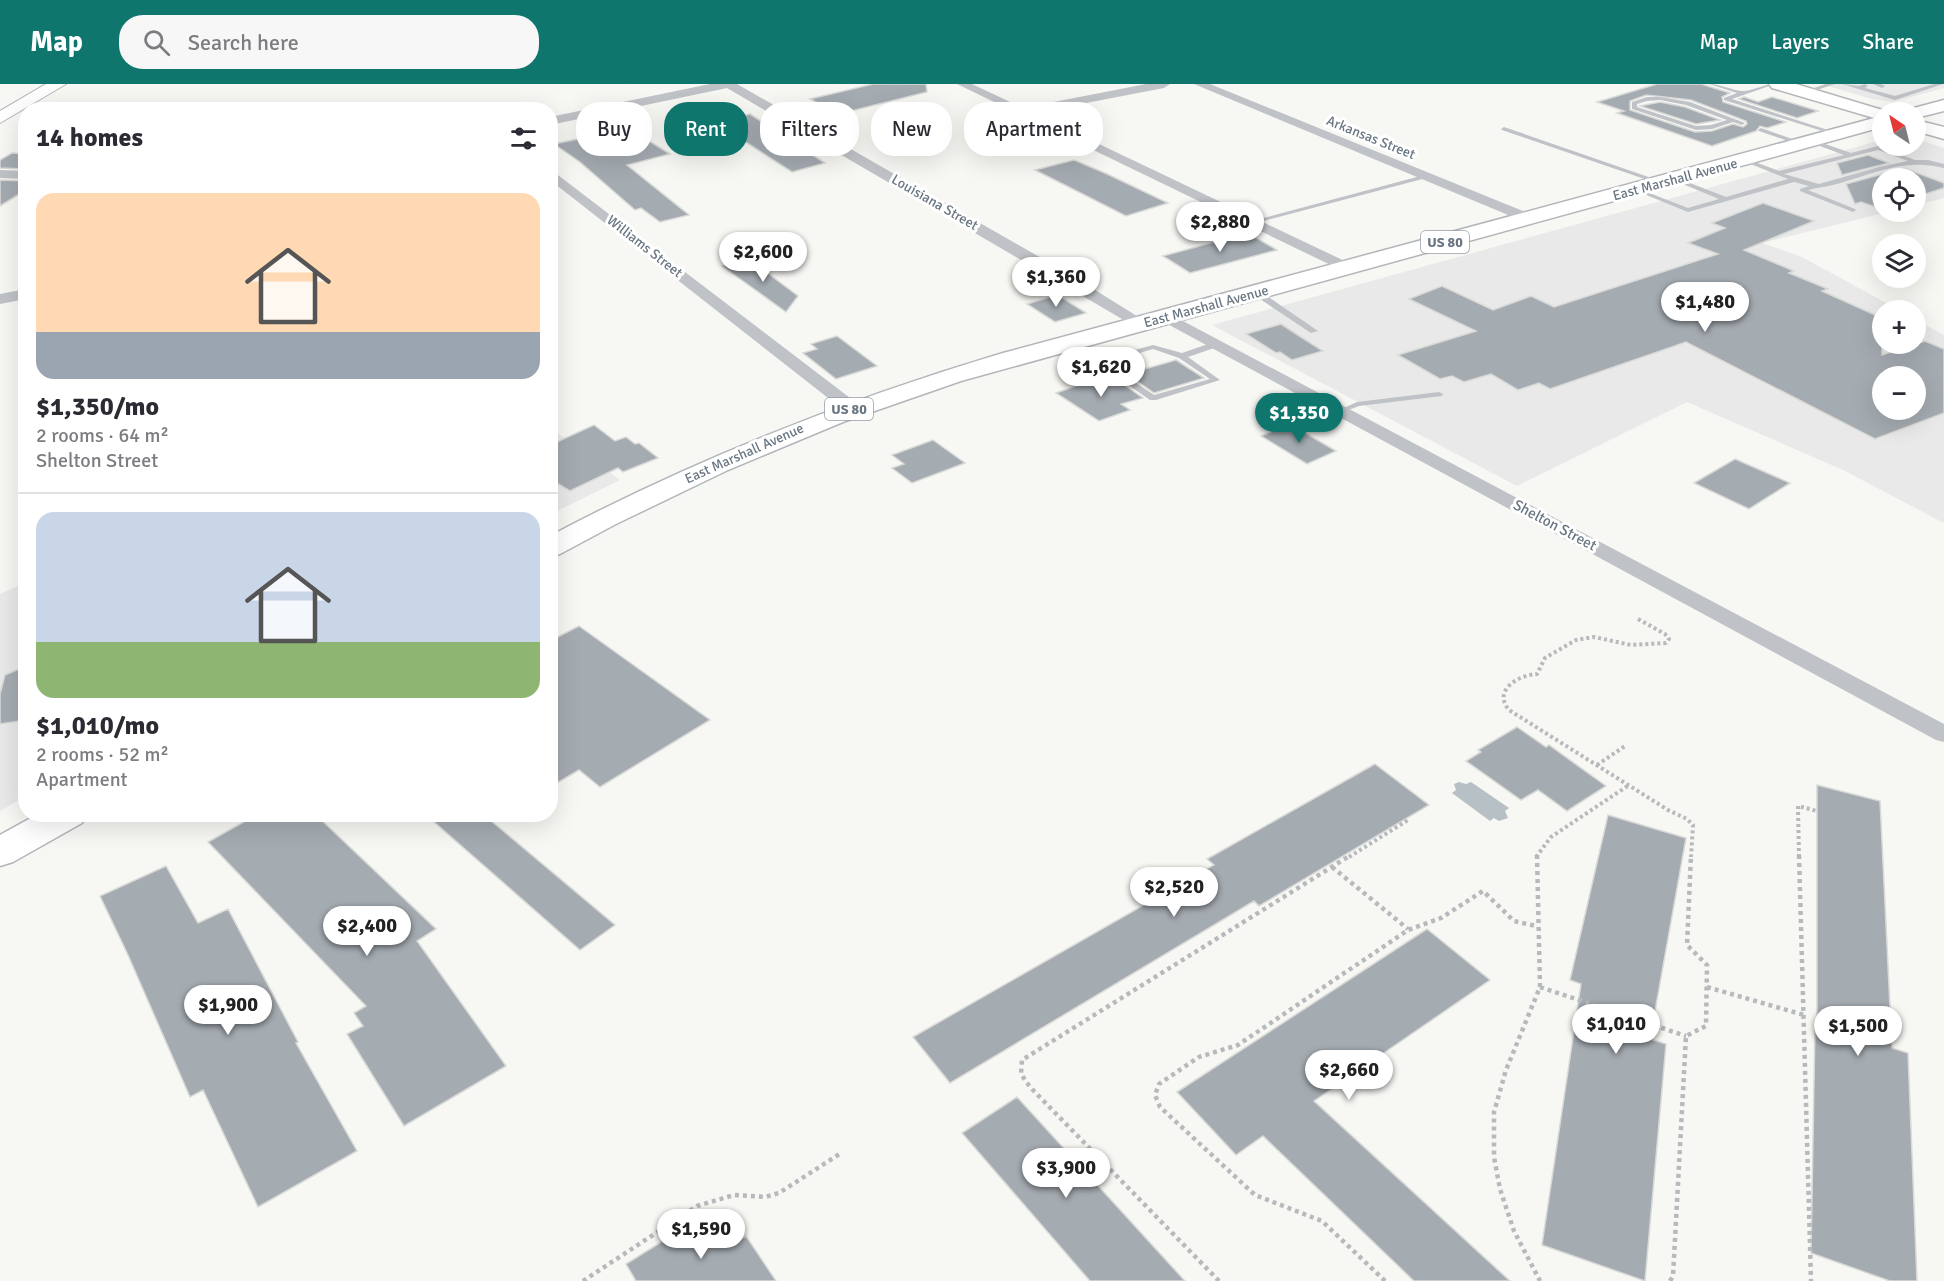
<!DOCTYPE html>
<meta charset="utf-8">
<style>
body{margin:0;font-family:Signika,sans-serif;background:#f7f7f7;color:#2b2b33;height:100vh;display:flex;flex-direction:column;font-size:22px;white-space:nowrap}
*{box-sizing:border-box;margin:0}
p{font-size:20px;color:#7c7c81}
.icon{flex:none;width:33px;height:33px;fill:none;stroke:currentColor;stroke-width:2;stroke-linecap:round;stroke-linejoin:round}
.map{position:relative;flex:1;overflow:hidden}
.drawer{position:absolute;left:18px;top:18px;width:540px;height:720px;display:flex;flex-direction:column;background:#fff;border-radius:24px;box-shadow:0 6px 24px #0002}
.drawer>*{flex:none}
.top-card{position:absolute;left:576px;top:18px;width:570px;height:54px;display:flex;gap:12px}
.needle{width:39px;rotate:325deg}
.tools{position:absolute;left:1872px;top:18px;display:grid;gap:12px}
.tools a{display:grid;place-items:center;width:54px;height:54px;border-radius:50%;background:#fff;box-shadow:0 6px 24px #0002;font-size:30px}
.price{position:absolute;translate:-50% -51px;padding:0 14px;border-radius:21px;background:#fff;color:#222;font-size:20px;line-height:39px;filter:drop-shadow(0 2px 3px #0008)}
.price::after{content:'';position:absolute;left:50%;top:36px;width:18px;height:14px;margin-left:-9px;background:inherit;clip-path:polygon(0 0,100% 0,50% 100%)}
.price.selected{background:#0f766e;color:#fff}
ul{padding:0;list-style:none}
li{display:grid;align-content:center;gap:12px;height:318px;padding:0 18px}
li+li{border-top:2px solid #e1e1e2}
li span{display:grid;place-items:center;height:186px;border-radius:18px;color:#555}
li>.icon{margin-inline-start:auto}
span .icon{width:108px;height:108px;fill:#fffc;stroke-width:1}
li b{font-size:26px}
h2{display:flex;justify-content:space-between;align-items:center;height:72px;padding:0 18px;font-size:26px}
.pill{padding:0 21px;border-radius:24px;background:#fff;box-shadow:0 6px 24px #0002;font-size:21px;line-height:54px}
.pill.selected{background:#0f766e;color:#fff}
header{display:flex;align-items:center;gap:36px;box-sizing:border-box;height:84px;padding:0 30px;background:#0f766e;color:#fff}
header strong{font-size:28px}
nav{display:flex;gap:33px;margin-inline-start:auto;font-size:21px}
.search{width:420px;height:54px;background:#f7f7f7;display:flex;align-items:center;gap:15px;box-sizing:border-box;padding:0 21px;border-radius:24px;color:#7c7c81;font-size:22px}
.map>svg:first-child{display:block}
.built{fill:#e8e9e8;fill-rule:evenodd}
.water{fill:#b7c0c5}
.building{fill:#a4abb1;stroke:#d9d9d7;stroke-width:1.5;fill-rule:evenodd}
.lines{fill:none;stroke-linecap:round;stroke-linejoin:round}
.secondary-casing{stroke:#b1b6ba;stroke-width:2}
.primary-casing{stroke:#b2b6ba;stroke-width:3}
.path-far1{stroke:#b7babc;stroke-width:4;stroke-dasharray:3 3;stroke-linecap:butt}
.path{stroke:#b7babc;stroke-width:4.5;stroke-dasharray:4 4;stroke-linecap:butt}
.lane{fill:#bfc2c6;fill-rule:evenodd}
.street{fill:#bfc2c6;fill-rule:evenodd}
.secondary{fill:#fff;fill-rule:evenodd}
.primary{fill:#fff;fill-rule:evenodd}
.labels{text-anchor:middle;stroke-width:6;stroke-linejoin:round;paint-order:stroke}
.far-street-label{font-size:14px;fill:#697682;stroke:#fff}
.shield{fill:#fff;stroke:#969fa8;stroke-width:1.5}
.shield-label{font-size:14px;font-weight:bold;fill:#697682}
.street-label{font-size:15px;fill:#697682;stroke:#fff}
</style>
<header>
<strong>Map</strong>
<div class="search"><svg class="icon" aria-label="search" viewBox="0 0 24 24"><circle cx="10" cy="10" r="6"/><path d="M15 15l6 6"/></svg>Search here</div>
<nav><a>Map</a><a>Layers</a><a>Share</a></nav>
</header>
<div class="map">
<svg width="1944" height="1197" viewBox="0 0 1944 1197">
<rect width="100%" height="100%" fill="#f7f7f4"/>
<path class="built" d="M1821,0H1944V4L1893,18L1872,15Z
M1916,55L1944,64V114L1916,121V94H1882V128H1888L1762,159L1802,173L1899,226H1882V260H1916V236L1944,251V439L1843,386L1687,318L1517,402L1212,241L1882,56V62H1916ZM1882,292H1916V326H1882Z
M551,344L620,396L551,430Z
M25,499V713L0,727V510Z"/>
<path class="water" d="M1459,698L1466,700L1471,698L1509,724L1505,727L1508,734L1499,737L1494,734L1490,737L1452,709L1456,706L1454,700Z"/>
<path class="building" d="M873,0H926L927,8L839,30L810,15Z
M1657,0H1701L1730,9L1722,13L1723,18L1786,38L1767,44L1760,42L1756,47L1712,62L1617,29L1624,27L1597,18ZM1646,11L1691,16L1746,37L1747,40L1743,43L1733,40L1712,47L1695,48L1630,26V17Z
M1744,13L1758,18L1772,13L1818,27L1797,34L1739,15Z
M1660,18L1685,23L1720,36L1696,40L1640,22Z
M750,30L825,79L792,88L715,38Z
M641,52L670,70L627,81L689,131L660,138L641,124L635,126L580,78L554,60L588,53L601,61Z
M12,69L26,70V85L0,84V76Z
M1868,71L1889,79L1842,91L1837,79Z
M1074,76L1105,89L1168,119L1126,132L1035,86Z
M1904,84L1944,99V104L1916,113V94H1882V123L1878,124L1861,118L1855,120L1846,100Z
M0,96L26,97V106L0,122Z
M1763,119L1814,137L1744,166L1794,187L1789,189L1828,205L1822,207L1882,234V271L1925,257L1944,265V329L1875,355L1686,258L1550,305L1539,299L1518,306L1491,290L1464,298L1452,292L1440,295L1398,271L1476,247L1409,215L1442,202L1493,226L1531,212L1554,223L1718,170L1688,159L1725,144L1712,139ZM1882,292H1916V326H1882Z
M1248,149L1277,166L1190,189L1163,172Z
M749,175L798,212L786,228L722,182Z
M1058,211L1086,229L1055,238L1027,220Z
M1281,240L1301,253L1323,267L1292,276L1280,268L1276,269L1246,250Z
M837,252L877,282L836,295L803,269L817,265L811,260Z
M1176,276L1204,294L1154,309L1127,290Z
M1114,294L1143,314L1121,320L1130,326L1099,337L1056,309L1087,298L1090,300Z
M1290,340L1336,367L1307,380L1261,352Z
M594,341L615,357L626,353L635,360L639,359L658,374L623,388L618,384L570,407L550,395V361Z
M933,356L965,379L912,399L892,384L904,380L892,371Z
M1735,375L1790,399L1749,425L1694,399Z
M579,542L710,636L600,703L579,686L550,703V557Z
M26,582V636L0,640V610L5,591Z
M1517,643L1546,663L1549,661L1606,702L1567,727L1538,706L1521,716L1466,677L1481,668L1478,666Z
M1375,680L1429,721L1259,822L1254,817L950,999L913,953L1214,781L1207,775Z
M1817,701L1880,717L1892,964L1908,969L1917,1197H1890L1811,1169L1815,941H1817Z
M258,730H315L436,845L417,857L506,982L404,1042L347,950L363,942L354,929L366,922L208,758Z
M425,730H483L615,841L580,866Z
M1608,731L1686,754L1650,955L1666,960L1645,1197L1542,1161L1581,900L1570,896Z
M166,782L198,839L228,825L298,958L296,959L357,1067L258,1123L203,1006L190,1013L128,871L100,812Z
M1427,845L1490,896L1314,1017L1510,1197H1414L1263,1052L1236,1071L1177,1008Z
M1017,1013L1185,1197H1090L962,1049Z
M720,1143L732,1160L746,1152L776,1197H636L626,1180L674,1150L680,1159L703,1144L707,1151Z"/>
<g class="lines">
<g class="secondary-casing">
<path id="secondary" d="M46,0H66L0,39V27Z"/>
</g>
<g class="primary-casing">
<path id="primary" d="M1769,0H1796L1889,28H1882V43L961,297L843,338L728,386L616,440L560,470L550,473V452C695,375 846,316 1003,269L1874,34L1772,4Z
M1944,16V27L1916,34V28H1907L1910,25Z
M1916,36L1944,43V55L1916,47Z
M38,730H87L82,739L13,778L0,782V751Z"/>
</g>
<path class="path-far1" d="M1638,535L1665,550L1669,555L1666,559L1631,561L1594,553L1576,556L1545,574L1537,590C1519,591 1492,606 1509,626L1668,726L1687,735L1693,741L1691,773
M1597,681L1625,662
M1349,773L1408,736
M1536,773L1551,753L1629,701
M1799,773L1798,722L1817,727"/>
<path class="path" d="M1537,771L1540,903L1506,986L1494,1028V1073L1500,1105L1514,1147L1540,1197
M1799,771L1811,1197
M1332,783L1408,845
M1540,903L1686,952
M1707,903L1804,931
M583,1197L697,1122L734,1111L765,1113L779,1109L841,1069
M1219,1197L1030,1003L1021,990L1022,976L1351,771
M1385,1197L1322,1137L1255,1111L1160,1023L1155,1011L1159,1000L1199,973L1238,961L1408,846L1441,834L1483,807L1514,837L1536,842
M1670,1197L1673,1192L1686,952L1706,942L1707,881L1687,861L1691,771"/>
<path class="lane" d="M1709,0C1721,0 1731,6 1742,7C1753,7 1764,0 1775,0L1732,15L1840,50L1835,51L1724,16V14L1737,9Z
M1826,0H1835L1805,10L1802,8Z
M1842,0L1859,2L1865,0L1868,2L1865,4L1895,12L1934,0H1943L1895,16Z
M1873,0H1881L1885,2L1882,4Z
M1647,13H1660L1690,18L1745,39L1742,41L1733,38L1712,45L1696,46L1632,25V18ZM1660,16L1686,21L1727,36L1711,41L1696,42L1637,23V20L1647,17Z
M1504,43L1663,98L1664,99L1659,100L1502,46L1501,45Z
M1761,44L1804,59L1805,60L1800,61L1759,47L1758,46Z
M1811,55L1851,69L1878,62L1915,76H1928L1944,80V84C1904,75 1882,87 1844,98C1832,102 1820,103 1808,106L1855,125L1856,126L1853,128L1800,107V105L1809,102L1794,98L1688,128L1634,106L1639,105L1688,124L1719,115L1673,96V94H1677L1726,113L1788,95L1743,77V75H1747L1779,87L1844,71L1809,58L1808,57ZM1878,66L1908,77L1879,83L1819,100L1784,90Z
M1428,90L1430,91V93L1252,140L1249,138Z
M1254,207H1260L1318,247L1311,249L1254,211Z
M1069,256H1075L1102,275L1153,261L1182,269L1214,258H1220V262L1188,273L1220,296L1156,316H1150L1069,260ZM1153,265L1179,274L1210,295L1154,311L1107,279Z
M1439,308L1443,310L1442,312L1359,322L1341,329L1337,327L1357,318Z"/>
<path class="street" d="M710,0H737L1071,191L1148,239L1146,242H1134L727,4L550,41V33Z
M957,0H972L1023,24L1146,0H1170L1164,4L1034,29L1353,181L1356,184L1353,187H1343Z
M1194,0H1210L1535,132L1537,135L1535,138H1525Z
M550,85L858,320L861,324L858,328H846L550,96Z
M0,86L26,87V95L0,94Z
M26,205V215L0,220V210Z
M1166,228L1944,640V658L1936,656L1160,236L1158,233Z"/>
<use href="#secondary" class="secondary"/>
<use href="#primary" class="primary"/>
</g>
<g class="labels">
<g class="far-street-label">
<text transform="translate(1371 53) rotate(22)" y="5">Arkansas Street</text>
<text transform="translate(1675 95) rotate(-15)" y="5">East Marshall Avenue</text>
<text transform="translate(935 118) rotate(30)" y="5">Louisiana Street</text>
<text transform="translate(645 162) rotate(38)" y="5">Williams Street</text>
<text transform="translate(1206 222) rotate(-15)" y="5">East Marshall Avenue</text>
<text transform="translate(744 369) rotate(-24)" y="5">East Marshall Avenue</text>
</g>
<g class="shield">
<rect x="1421" y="147" width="48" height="22" rx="4.5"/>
<rect x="825" y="314" width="48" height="22" rx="4.5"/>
</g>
<g class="shield-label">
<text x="1445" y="163">US 80</text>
<text x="849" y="330">US 80</text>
</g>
<g class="street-label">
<text transform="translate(1555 441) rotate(28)" y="5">Shelton Street</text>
</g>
</g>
</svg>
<div class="tools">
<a><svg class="needle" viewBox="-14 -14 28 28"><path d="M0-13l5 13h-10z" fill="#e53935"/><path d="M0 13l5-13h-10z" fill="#7c7c81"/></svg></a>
<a><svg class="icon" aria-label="locate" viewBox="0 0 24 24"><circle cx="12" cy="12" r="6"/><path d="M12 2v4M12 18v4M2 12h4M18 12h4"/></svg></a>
<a><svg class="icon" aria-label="layers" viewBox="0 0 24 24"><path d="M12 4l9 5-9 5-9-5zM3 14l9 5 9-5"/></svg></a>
<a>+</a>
<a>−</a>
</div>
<b class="price" style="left:1220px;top:169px">$2,880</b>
<b class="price" style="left:763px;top:199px">$2,600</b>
<b class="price" style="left:1056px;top:224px">$1,360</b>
<b class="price" style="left:1705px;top:249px">$1,480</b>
<b class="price" style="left:1101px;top:314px">$1,620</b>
<b class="price selected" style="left:1299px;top:360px">$1,350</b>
<b class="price" style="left:1174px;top:834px">$2,520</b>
<b class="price" style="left:367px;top:873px">$2,400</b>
<b class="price" style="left:228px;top:952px">$1,900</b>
<b class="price" style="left:1616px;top:971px">$1,010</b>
<b class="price" style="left:1858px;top:973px">$1,500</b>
<b class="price" style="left:1349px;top:1017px">$2,660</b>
<b class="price" style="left:1066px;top:1115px">$3,900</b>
<b class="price" style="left:701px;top:1176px">$1,590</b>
<div class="top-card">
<a class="pill">Buy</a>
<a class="pill selected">Rent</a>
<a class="pill">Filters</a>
<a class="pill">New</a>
<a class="pill">Apartment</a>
</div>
<section class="drawer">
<h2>14 homes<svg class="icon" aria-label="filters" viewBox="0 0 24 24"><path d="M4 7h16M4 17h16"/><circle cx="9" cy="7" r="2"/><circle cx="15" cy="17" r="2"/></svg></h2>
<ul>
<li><span style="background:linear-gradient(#ffd9b3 75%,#9aa5b1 0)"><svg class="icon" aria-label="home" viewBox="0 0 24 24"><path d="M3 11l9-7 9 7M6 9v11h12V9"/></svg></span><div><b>$1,350/mo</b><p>2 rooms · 64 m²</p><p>Shelton Street</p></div></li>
<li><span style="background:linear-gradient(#c9d6e8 70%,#8fb573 0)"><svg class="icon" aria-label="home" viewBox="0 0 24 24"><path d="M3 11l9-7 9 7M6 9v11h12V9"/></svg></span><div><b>$1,010/mo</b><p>2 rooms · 52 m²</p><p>Apartment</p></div></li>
</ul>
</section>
</div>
